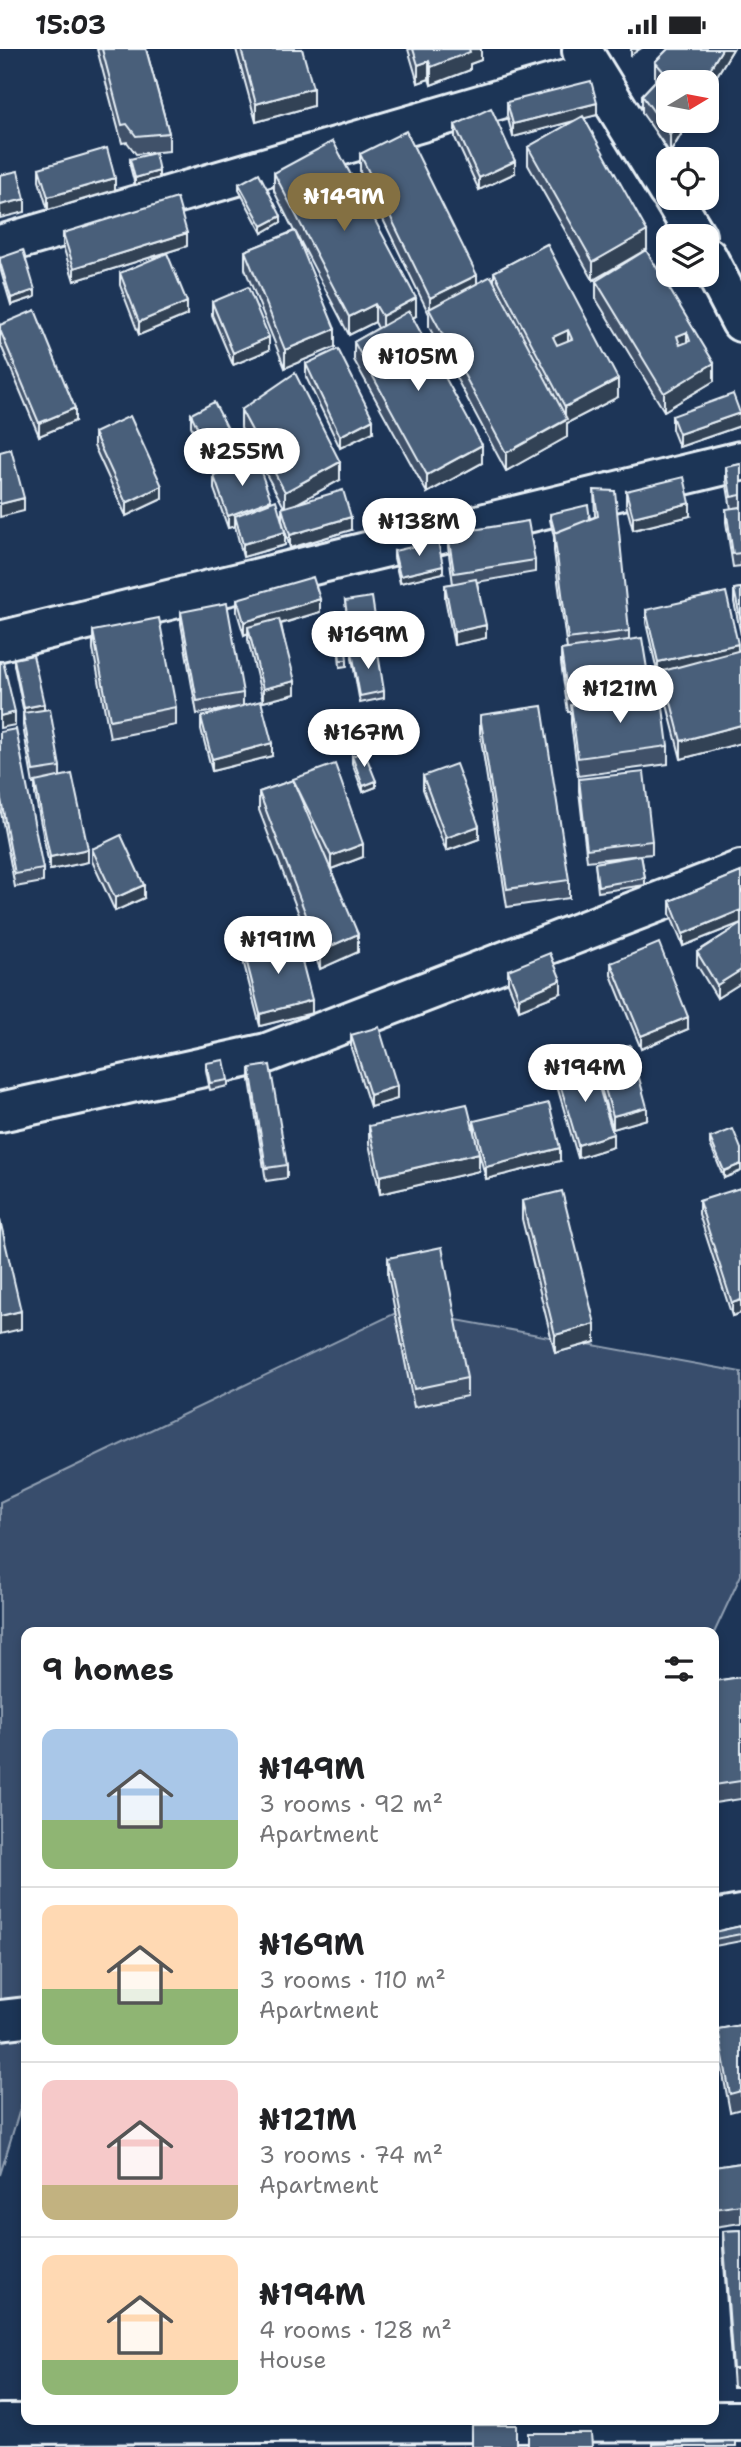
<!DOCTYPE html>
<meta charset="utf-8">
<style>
body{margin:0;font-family:"Shantell Sans",sans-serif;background:#f2f2f2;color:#202124;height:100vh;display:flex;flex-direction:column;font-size:26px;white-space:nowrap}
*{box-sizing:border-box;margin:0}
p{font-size:23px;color:#757577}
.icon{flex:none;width:38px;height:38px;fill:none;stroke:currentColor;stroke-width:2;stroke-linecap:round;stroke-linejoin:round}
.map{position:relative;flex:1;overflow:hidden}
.panel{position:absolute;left:21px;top:1578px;width:698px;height:798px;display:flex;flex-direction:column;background:#fff;border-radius:14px;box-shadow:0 4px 10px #0003}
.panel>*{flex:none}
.needle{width:46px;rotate:80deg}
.fabs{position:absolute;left:656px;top:21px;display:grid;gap:14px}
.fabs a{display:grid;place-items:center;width:63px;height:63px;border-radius:14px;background:#fff;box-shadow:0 4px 10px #0003;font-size:35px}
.price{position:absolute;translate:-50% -60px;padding:0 16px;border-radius:24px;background:#fff;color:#222;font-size:23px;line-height:46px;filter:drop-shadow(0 2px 4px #0008)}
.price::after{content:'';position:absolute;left:50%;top:42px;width:21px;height:16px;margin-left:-10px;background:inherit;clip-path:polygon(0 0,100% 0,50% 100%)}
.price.on{background:#847042;color:#fff}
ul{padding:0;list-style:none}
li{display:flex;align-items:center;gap:21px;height:175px;padding:0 21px}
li+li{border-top:2px solid #e0e0e0}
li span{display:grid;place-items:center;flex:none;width:196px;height:140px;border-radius:14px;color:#555}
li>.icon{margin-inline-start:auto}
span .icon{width:84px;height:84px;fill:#fffc;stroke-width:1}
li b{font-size:30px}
h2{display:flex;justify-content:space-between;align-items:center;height:84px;padding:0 21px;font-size:30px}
.status{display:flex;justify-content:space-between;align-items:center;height:49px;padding:0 35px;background:#fff;direction:ltr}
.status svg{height:19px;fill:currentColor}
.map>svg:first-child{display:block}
.green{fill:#374d6c;stroke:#909fb2;stroke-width:2}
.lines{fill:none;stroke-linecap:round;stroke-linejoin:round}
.minor-casing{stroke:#e8f1f8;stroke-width:44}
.minor{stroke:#1d3557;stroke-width:38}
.wall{fill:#3f5169;stroke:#e8f1f8;stroke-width:2}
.shaded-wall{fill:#334255;stroke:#e8f1f8;stroke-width:2}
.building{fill:#495e7a;stroke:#e8f1f8;stroke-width:2;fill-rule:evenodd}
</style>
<div class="status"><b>15:03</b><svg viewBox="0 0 49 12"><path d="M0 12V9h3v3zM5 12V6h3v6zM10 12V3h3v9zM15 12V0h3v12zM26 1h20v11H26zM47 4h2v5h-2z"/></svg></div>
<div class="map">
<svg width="741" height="2398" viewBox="0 0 741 2398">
<rect width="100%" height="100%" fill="#1d3557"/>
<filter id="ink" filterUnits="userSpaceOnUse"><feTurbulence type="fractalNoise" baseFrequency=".0143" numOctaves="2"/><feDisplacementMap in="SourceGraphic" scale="14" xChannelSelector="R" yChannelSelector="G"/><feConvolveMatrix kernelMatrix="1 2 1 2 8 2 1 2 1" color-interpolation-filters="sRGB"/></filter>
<g filter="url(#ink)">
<path class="green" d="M402,1261L741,1323V1526L714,1584H26V2040L0,2126V1453Z"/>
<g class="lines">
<g class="minor-casing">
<path id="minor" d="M582,2L668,142
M673,149L696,187
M0,196L593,23
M707,208L741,273
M0,592L741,412
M0,1063L267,1004L741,821
M714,1871L741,1866
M0,1971L26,1968
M0,2375L741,2372"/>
</g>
<use href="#minor" class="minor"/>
</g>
<path class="wall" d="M97,0H146L169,84V102L136,105L127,93L122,94Z
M236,0H302L313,57L256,73Z
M408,0H481V11L470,15V21L431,36L429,30L418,34Z
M668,0H733L670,104L642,64V46L655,32V13Z
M507,53L597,66L584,69L647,200L593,231L528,116V98L574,72L513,88L507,66Z
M455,76L515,124L479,141L455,89Z
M360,105L477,234L494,233V223L547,195L618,348L567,374V388L506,422L429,278V265L360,123Z
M130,110L159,129L135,136L130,117Z
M39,119L115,141L48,161L39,132Z
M274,124L416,267L413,269L482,414L427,444L354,311V293L378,279L375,273L349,286L296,184L335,298L285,319L245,220V202L294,182L274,142Z
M239,135L281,173L262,184L239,141Z
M63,184L187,197L74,232L63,197Z
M646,201L714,332L664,362L596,250V232Z
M0,209L35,248L11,256L0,219Z
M120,224L187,266L139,286L120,236Z
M212,253L269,301L233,316L212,266Z
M0,276L75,372L39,387L0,294Z
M306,315L373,383L340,399L306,328Z
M241,361L340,431L296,455L351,481L290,499L282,471V459L284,458L241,379Z
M191,365L241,418L271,453L285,496L243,508L235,477L228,479L214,440V427H215L191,377Z
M672,367L740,377L679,398L672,380Z
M94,384L162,450L126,467L94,397Z
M741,415V517L733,518L726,473V460H731L726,431V418Z
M594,441L629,582V591L650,638V645L668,697V715L578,727L571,674V663H568L561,614V601L567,600L554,502V488L550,471V465L590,470L595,468Z
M626,442L690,467L633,481L626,455Z
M448,485L535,511V523L477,533L486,589L454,596L445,549V536L453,535L448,498Z
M394,502L443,524L400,534L394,509Z
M741,539V586L734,553V540Z
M237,550L320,563L281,575L295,645L263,653L248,591V584L244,586L237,563Z
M345,552L378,588V595L351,599Z
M646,561L738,601H741V694L681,710L663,640V625L658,626L646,574Z
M181,563L243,644V657L272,707L212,722L201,680V668L239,658L197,665L181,575Z
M93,582L176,658V676L110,689L93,600Z
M338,593L347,611V617L340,618Z
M352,603L384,642V649L360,654L352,609Z
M14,610L44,661L60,718V727L88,813L50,821L35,745V735H33L23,677V664H24L14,616Z
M480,666L569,831V849L507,858L480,684Z
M0,683L43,820V833L15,838L0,758Z
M352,707L376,738L363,743L352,714Z
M423,727L479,790L446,802L423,740Z
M579,730L652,792V805L641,806L645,829V836L598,843L595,814L641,806L587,812L579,742Z
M293,731L363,808L331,820L358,903L320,920L259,761V743Z
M92,800L144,849L115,862L92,812Z
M741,823V874L683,897L670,865V852Z
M741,875V934L717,949L697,916V903Z
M244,902L312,964L260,977L244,915Z
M611,914L688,980L641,1000L611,926Z
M508,921L561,944L519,961L508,934Z
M351,986L397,1050L370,1058L351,999Z
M595,1006L647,1070L613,1080L595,1019Z
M206,1014L228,1031V1037L210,1041L206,1021Z
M250,1019L287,1116V1129L266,1132L250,1031Z
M557,1025L613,1098L578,1109L557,1037Z
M474,1072L560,1112L486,1130L474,1085Z
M369,1077L479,1122L380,1145L369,1095Z
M710,1089L741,1100V1122L724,1129L710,1095Z
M741,1143V1264L732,1267L699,1165V1152Z
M522,1152L595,1293L555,1304L522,1170Z
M388,1209L467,1329V1347L414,1358L388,1227Z
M741,1628V1750L714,1754V1632Z
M741,1877V1892L715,1897L714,1896V1883Z
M741,1976V2060L730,2063L718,1998V1980Z
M741,2114V2174L714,2178V2118Z
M741,2181V2338H733L723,2200V2182Z"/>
<path class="shaded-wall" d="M468,0H481V11L470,15V21L431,36V18Z
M631,0H640L631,6Z
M722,0H733L707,43V33H702Z
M429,12V30L418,34V16Z
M313,39V57L256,73V55Z
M597,54V66L513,88V75Z
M678,72H689L670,104V86Z
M515,112V124L479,141V129Z
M159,122V129L135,136V129Z
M115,129V141L48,161V148Z
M25,150V163L0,169V156Z
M281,167V173L262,184V177Z
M647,182V200L593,231V213Z
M187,184V197L74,232V219Z
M477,226V244L430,262V249Z
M35,241V248L11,256V249Z
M416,249V267L382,285V267Z
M187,253V266L139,286V273Z
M375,255V273L349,286V268Z
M335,280V298L285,319V301Z
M568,281V299L553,306V288Z
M687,283V301L677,305V287Z
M269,288V301L233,316V304Z
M714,314V332L664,362V344Z
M618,330V348L567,374V388L506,422V404L565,372V358Z
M75,359V372L39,387V374Z
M740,364V377L679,398V385Z
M373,370V383L340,399V387Z
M482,396V414L427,444V426Z
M241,405V418L216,430V418Z
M340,413V431L285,461V443Z
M162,437V450L126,467V454Z
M24,449V462L0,468V455Z
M271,451V464L235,467V477L228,479V467Z
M690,454V467L633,481V468Z
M351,468V481L290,499V486Z
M285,483V496L243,508V495Z
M443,517V524L400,534V527Z
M320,550V563L249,584L248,578V584L244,586V573Z
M486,576V589L454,596V583Z
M738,595V608L663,622V625L658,626V613Z
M295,632V645L263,653V640Z
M44,655V662L24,666V659Z
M15,663V676L0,679V667Z
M741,676V694L681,710V692Z
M272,694V707L212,722V710Z
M376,732V738L363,743V737Z
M479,777V790L446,802V789Z
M363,795V808L331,820V807Z
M88,800V813L50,821V808Z
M144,836V849L115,862V849Z
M741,861V874L683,897V885Z
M358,885V903L320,920V902Z
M741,921V934L717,949V936Z
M561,931V944L519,961V949Z
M312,951V964L260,977V965Z
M688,968V980L641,1000V987Z
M397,1037V1050L370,1058V1046Z
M647,1058V1070L613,1080V1067Z
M613,1085V1098L578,1109V1096Z
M560,1099V1112L486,1130V1118Z
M479,1104V1122L380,1145V1127Z
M741,1115V1122L724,1129V1122Z
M741,1251V1264L732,1267V1254Z
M21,1262V1280L0,1285V1267Z
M595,1275V1293L555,1304V1286Z"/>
<path class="building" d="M102,0H146L169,84L136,87L127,75L122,76Z
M241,0H302L313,39L256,55Z
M413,0H469L470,3L431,18L429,12L418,16Z
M668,0H722L702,33H668V72H678L670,86L642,46L664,23L655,13Z
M591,32L597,54L513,75L507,53Z
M491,59L515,112L479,129L455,76Z
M583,67L647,182L593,213L528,98Z
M406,82L477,226L430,249L360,105Z
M333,92L416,249L382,267L375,255L349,268L274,124Z
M107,99L115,129L48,148L39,119Z
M155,104L159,122L135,129L130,110Z
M18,122L25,150L0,156V126Z
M259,124L281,167L262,177L239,135Z
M177,149L187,184L74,219L63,184Z
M295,182L335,280L285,301L245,202Z
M547,195L618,330L565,358L494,223ZM568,281L572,290L557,296L553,288Z
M23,201L35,241L11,249L0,213V209Z
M646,201L714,314L664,344L596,232ZM687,283L690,292L680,296L677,287Z
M167,204L187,253L139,273L120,224Z
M491,227L567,370L506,404L429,260Z
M248,238L269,288L233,304L212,253Z
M35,261L75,359L39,374L0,281V276Z
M409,262L482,396L427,426L354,293Z
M338,300L373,370L340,387L306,315Z
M295,324L340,413L285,443L241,361Z
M733,345L740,364L679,385L672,367Z
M214,353L241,405L216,418L191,365Z
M130,367L162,437L126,454L94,384Z
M11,400L24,449L0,455V403Z
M257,412L271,451L228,467L214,427Z
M741,415V446L731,448L726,418Z
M684,428L690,454L633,468L626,442Z
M343,441L351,468L290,486L282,459Z
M594,441L615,442L629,582L568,590L554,484L598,467Z
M276,451L285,483L243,495L235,467Z
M588,456L590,470L555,484L550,465Z
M741,458V504L733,505L726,460Z
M528,472L535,511L454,524L448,485Z
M438,492L443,517L400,527L394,502Z
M313,528L320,550L244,573L237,550Z
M476,530L486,576L454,583L445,536Z
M741,539V573L734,540Z
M726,543L738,595L658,613L646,561Z
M372,548L378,588L351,592L345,552Z
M227,554L243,644L197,652L181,563Z
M159,569L176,658L110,671L93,582Z
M279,570L295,632L263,640L248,578Z
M642,589L650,638L568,650L561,601Z
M345,591L347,611H340L338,593Z
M377,598L384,642L360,647L352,603Z
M741,601V676L681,692L663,622Z
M33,606L44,655L24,659L14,610Z
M3,612L15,663L0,667V613Z
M661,643L668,697L578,709L571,656Z
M261,652L272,694L212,710L201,668Z
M542,657L569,831L507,840L480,666Z
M50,660L60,718L33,722L23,664Z
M16,680L43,820L15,825L0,745V683Z
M364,702L376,732L363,737L352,707Z
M335,715L363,795L331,807L293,730Z
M456,715L479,777L446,789L423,727Z
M644,723L652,792L587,800L579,730Z
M72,725L88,800L50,808L35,733Z
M293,731L358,885L320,902L259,743Z
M121,786L144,836L115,849L92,800Z
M641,806L645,829L598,837L595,814Z
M741,823V861L683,885L670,852Z
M741,875V921L717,936L697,903Z
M296,889L312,951L260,965L244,902Z
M659,894L688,968L641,987L611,914Z
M550,904L561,931L519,949L508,921Z
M379,978L397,1037L370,1046L351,986Z
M630,996L647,1058L613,1067L595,1006Z
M224,1011L228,1031L210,1034L206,1014Z
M592,1015L613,1085L578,1096L557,1025Z
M270,1016L287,1116L266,1119L250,1019Z
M549,1054L560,1099L486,1118L474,1072Z
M467,1055L479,1104L380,1127L369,1077Z
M733,1080L741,1100V1115L724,1122L710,1089Z
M740,1139L741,1143V1251L732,1254L699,1152Z
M562,1142L595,1275L555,1286L522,1152Z
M0,1171L21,1262L0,1267Z
M442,1198L467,1329L414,1340L388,1209Z
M741,1628V1732L714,1736V1632Z
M741,1877V1885L715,1890L714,1889V1883Z
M741,1976V2042L730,2045L718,1980Z
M741,2114V2156L714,2160V2118Z
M741,2181V2320H733L723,2182Z
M472,2376H516V2398H472Z
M528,2384H591L592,2398H528Z
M736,2393V2398H653V2395Z"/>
</g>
</svg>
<div class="fabs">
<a><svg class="needle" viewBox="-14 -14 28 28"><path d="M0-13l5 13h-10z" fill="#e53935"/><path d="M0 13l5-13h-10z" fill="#757577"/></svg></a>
<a><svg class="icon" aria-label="locate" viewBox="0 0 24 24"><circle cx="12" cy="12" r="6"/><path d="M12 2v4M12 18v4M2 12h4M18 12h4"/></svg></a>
<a><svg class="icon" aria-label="layers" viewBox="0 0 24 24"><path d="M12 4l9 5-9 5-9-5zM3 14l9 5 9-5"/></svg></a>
</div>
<b class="price on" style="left:344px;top:184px">₦149M</b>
<b class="price" style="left:418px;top:344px">₦105M</b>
<b class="price" style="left:242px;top:439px">₦255M</b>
<b class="price" style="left:419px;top:509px">₦138M</b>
<b class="price" style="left:368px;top:622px">₦169M</b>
<b class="price" style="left:620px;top:676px">₦121M</b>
<b class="price" style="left:364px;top:720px">₦167M</b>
<b class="price" style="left:278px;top:927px">₦191M</b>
<b class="price" style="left:585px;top:1055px">₦194M</b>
<section class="panel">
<h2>9 homes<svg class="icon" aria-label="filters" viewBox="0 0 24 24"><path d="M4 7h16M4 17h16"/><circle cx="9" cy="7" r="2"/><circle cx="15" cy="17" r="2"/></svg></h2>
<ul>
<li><span style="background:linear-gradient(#a9c7e8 65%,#8fb573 0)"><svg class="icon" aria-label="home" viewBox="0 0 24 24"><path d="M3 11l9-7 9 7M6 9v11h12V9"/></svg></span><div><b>₦149M</b><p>3 rooms · 92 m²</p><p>Apartment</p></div></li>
<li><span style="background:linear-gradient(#ffd9b3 60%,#8fb573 0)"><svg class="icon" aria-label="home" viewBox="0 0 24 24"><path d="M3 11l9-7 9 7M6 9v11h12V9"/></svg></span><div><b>₦169M</b><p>3 rooms · 110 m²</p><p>Apartment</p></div></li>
<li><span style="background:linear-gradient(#f6c9c9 75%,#c2b280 0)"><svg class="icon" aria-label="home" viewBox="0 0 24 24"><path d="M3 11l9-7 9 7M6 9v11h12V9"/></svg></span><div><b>₦121M</b><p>3 rooms · 74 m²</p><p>Apartment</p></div></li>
<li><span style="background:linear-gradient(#ffd9b3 75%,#8fb573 0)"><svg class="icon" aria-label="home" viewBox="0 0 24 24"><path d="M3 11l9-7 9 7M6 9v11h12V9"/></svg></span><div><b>₦194M</b><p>4 rooms · 128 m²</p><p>House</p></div></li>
</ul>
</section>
</div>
